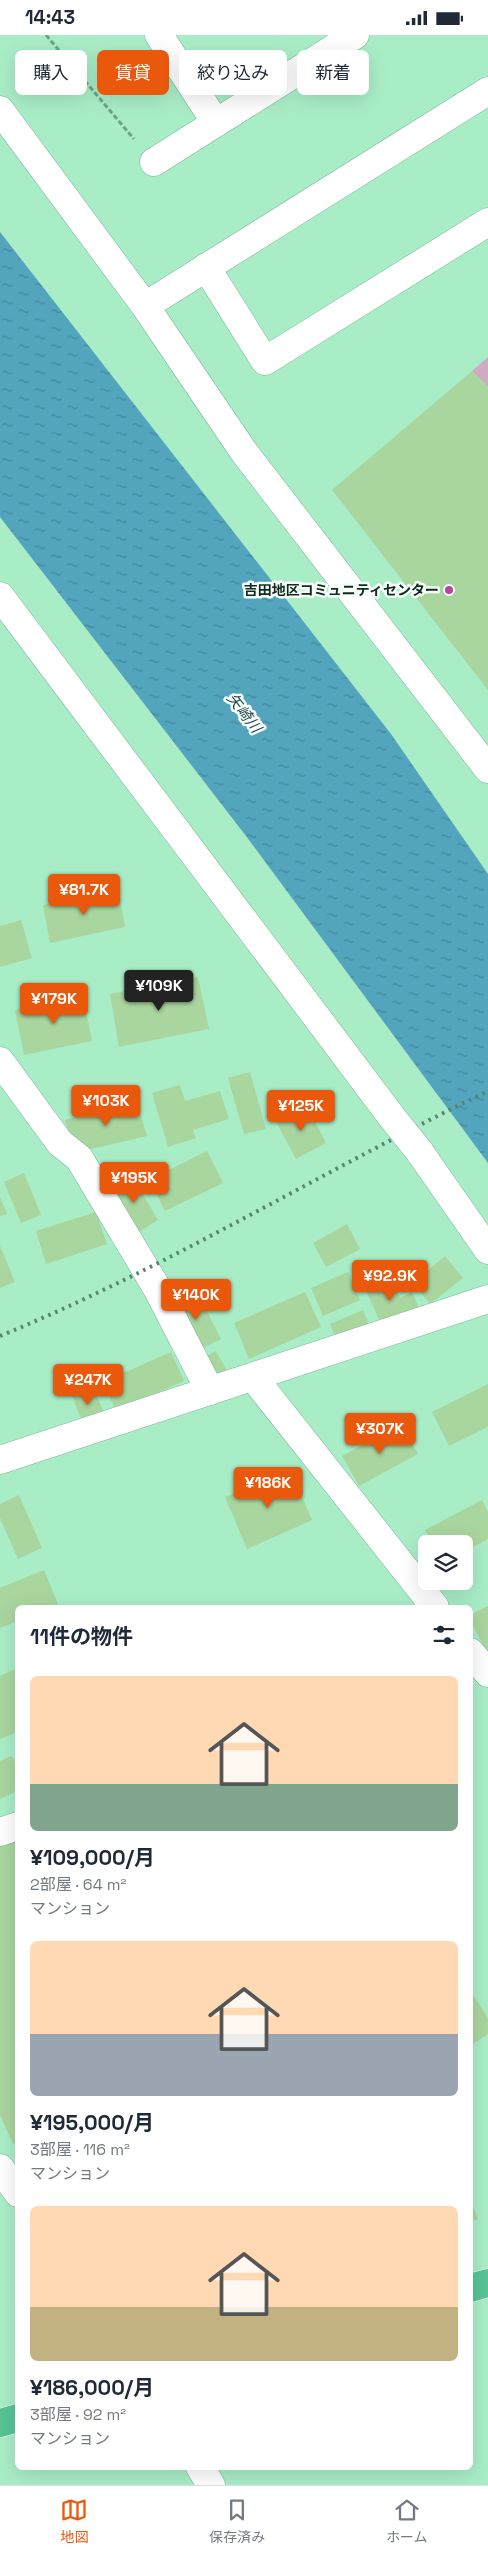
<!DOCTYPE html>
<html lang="ja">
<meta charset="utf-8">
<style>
body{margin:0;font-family:"Space Grotesk","Noto Sans JP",sans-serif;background:#f6f6f7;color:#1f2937;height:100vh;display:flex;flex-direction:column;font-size:19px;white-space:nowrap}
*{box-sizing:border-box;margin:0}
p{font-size:16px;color:#747a83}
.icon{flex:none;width:28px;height:28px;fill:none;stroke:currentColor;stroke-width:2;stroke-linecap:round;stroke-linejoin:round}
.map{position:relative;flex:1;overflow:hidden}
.drawer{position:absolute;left:15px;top:1570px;width:458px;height:865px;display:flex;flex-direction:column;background:#fff;border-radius:8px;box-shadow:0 5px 20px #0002}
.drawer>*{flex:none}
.top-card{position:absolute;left:15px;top:15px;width:459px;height:45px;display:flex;gap:10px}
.buttons{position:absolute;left:418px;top:1500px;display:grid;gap:10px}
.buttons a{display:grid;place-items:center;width:55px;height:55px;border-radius:8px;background:#fff;box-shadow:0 5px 20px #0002;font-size:25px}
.price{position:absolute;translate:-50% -42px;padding:0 11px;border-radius:5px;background:#ea580c;color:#fff;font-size:16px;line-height:32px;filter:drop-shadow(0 1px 2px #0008)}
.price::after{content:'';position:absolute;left:50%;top:30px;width:15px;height:11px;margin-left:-8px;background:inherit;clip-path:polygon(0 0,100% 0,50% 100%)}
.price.current{background:#222;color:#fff}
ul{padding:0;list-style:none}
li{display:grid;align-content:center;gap:10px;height:265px;padding:0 15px}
li span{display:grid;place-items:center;height:155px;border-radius:8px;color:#555}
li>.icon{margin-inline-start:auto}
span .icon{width:90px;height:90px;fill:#fffc;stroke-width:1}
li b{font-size:21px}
h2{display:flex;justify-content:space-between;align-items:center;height:60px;padding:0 15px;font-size:21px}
.chip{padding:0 18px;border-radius:8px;background:#fff;box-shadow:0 5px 20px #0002;font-size:18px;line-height:45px}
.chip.current{background:#ea580c;color:#fff}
.status{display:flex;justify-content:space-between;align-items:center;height:35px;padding:0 25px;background:#fff;direction:ltr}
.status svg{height:14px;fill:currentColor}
.menu{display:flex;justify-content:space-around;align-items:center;height:70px;border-top:1px solid #e0e1e3;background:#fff;font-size:14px;color:#747a83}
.menu a{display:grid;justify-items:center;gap:2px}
.menu .current{color:#ea580c}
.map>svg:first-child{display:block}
.green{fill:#d0aac2}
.water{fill:url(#water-ripples)}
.building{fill:#a9d59e}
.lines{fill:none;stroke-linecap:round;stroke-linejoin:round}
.minor-casing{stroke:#76b894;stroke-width:29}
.tertiary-casing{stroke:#76b894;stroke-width:29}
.trunk-casing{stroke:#fff;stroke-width:29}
.path{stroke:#6fa386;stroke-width:3;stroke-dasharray:5 2.5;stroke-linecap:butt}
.minor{stroke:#fff;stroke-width:28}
.tertiary{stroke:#fff;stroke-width:28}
.trunk{stroke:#57c496;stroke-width:28}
.rail{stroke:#57856c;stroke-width:4;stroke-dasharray:2.5 5;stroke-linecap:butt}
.tertiary-bridge-casing{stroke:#76b894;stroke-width:29;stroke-linecap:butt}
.tertiary-bridge{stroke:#fff;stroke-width:28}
.poi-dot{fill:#b9439a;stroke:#f7fdf9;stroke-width:2}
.labels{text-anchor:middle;stroke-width:5;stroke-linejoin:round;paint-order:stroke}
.poi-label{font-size:14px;font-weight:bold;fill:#102b1d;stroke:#f7fdf9;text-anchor:end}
.water-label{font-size:15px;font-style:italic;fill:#193f4a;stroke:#f7fdf9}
</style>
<div class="status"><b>14:43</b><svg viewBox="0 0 49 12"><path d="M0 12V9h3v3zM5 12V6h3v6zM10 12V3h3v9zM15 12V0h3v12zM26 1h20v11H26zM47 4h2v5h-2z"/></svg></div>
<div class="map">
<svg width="488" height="2450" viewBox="0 0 488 2450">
<defs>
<pattern id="water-ripples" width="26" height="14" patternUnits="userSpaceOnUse" patternTransform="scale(1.25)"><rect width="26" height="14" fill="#52a5bd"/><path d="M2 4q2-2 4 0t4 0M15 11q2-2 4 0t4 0" fill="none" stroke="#438799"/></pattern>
</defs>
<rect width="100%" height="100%" fill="#a9edc7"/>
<path class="green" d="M488,322V352L472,336Z"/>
<path class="water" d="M0,197L391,699L488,839V1128L246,801L0,482Z"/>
<path class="building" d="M472,336L488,352V655L332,455Z
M118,855L125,892L50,908L43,870Z
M21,885L32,923L0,932V891Z
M198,942L209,994L119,1012L110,959Z
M83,961L92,1006L24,1020L15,975Z
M250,1037L266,1094L244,1099L228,1043Z
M180,1050L185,1066L220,1056L229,1084L193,1095L196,1103L168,1112L152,1058Z
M136,1065L147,1101L74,1118L65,1085Z
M307,1071L326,1108L296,1124L276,1087Z
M207,1116L223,1148L165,1176L149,1145Z
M24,1138L41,1180L21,1188L4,1147Z
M132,1141L158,1185L137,1198L110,1154Z
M0,1162L7,1179L0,1181Z
M96,1177L107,1209L46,1229L36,1196Z
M347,1189L360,1214L326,1232L313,1208Z
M0,1211L15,1247L0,1253Z
M445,1221L463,1243L430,1269L413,1248Z
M348,1237L360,1265L323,1281L311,1253Z
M391,1244L400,1263L412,1257L419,1273L381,1290L366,1255Z
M196,1255L221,1304L195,1317L170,1269Z
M305,1257L321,1292L249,1324L234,1288Z
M363,1275L370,1292L337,1306L330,1289Z
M216,1316L229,1339L213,1348L199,1325Z
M171,1317L184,1346L116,1376L103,1347Z
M488,1349V1392L449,1411L432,1377Z
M93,1352L105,1380L83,1389L72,1361Z
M401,1389L418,1419L359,1451L342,1421Z
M290,1434L312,1485L247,1514L225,1462Z
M19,1460L42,1513L18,1524L0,1483V1469Z
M482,1465L488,1477V1504L464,1517V1509H432L425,1495Z
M44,1535L58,1569L49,1572H18V1586L0,1593V1553Z
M488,1571V1619L470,1585V1580Z
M18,1633V1697L0,1704V1641Z
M12,1721L18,1733V1756L0,1764V1726Z
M18,1800V2107L13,2109L0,2080V1808Z
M470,1955L488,1983V1999L470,2011Z
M470,2164L478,2184L470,2187Z"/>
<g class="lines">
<g class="minor-casing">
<path id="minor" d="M159,0L216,88
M0,75L145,271L244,417L488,734
M154,127L355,0
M206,232L265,326L488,187
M145,271L488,56
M0,1026L60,1108L79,1123L158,1255L210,1356
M253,1342L435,1572
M0,1425L488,1264
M470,1617L488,1638
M0,1797L18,1791
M0,2133L18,2158
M200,2432L211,2450"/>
</g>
<g class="tertiary-casing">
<path id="tertiary" d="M0,561L391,1081
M419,1116L488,1215"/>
</g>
<g class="trunk-casing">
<path id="trunk" d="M470,2253L488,2248
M0,2388L18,2383"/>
</g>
<path class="path" d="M46,0L134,104"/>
<use href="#minor" class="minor"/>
<use href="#tertiary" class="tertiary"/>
<use href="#trunk" class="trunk"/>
<path class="rail" d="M0,1301C169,1232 324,1135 488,1056"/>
<g class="tertiary-bridge-casing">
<path id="tertiary-bridge" d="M391,1081L419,1116"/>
</g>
<use href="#tertiary-bridge" class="tertiary-bridge"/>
</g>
<circle class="poi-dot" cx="449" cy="555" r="5"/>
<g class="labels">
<g class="poi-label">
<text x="439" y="560">吉田地区コミュニティセンター</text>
</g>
<g class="water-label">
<text transform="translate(244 678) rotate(52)" y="5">矢崎川</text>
</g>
</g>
</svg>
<div class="buttons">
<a><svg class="icon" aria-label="layers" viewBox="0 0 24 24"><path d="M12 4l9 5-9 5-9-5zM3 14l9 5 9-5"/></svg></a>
</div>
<b class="price" style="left:84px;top:881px">¥81.7K</b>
<b class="price current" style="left:159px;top:977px">¥109K</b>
<b class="price" style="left:54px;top:990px">¥179K</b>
<b class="price" style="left:106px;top:1092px">¥103K</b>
<b class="price" style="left:301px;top:1097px">¥125K</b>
<b class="price" style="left:134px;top:1169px">¥195K</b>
<b class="price" style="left:390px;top:1267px">¥92.9K</b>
<b class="price" style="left:196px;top:1286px">¥140K</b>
<b class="price" style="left:88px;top:1371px">¥247K</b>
<b class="price" style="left:380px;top:1420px">¥307K</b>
<b class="price" style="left:268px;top:1474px">¥186K</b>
<div class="top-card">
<a class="chip">購入</a>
<a class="chip current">賃貸</a>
<a class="chip">絞り込み</a>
<a class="chip">新着</a>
</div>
<section class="drawer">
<h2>11件の物件<svg class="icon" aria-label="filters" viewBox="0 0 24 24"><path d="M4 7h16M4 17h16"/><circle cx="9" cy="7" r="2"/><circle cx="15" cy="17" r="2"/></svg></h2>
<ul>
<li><span style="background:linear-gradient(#ffd9b3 70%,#7fa58c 0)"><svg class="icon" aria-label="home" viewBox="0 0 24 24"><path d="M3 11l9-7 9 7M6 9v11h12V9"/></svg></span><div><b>¥109,000/月</b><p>2部屋 · 64 m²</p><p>マンション</p></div></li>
<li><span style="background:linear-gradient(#ffd9b3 60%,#9aa5b1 0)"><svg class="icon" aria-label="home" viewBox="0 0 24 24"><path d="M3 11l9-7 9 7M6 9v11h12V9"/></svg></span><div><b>¥195,000/月</b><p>3部屋 · 116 m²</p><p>マンション</p></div></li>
<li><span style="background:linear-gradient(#ffd9b3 65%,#c2b280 0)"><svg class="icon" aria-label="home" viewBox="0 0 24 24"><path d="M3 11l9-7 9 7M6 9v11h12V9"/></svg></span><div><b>¥186,000/月</b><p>3部屋 · 92 m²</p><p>マンション</p></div></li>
</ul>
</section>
</div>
<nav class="menu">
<a class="current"><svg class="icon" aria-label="map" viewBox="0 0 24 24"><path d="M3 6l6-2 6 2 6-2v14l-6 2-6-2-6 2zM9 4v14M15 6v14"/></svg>地図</a>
<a><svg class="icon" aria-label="saved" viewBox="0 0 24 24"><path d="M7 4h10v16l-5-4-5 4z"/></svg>保存済み</a>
<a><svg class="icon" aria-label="home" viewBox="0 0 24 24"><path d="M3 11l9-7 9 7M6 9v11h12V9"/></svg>ホーム</a>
</nav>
